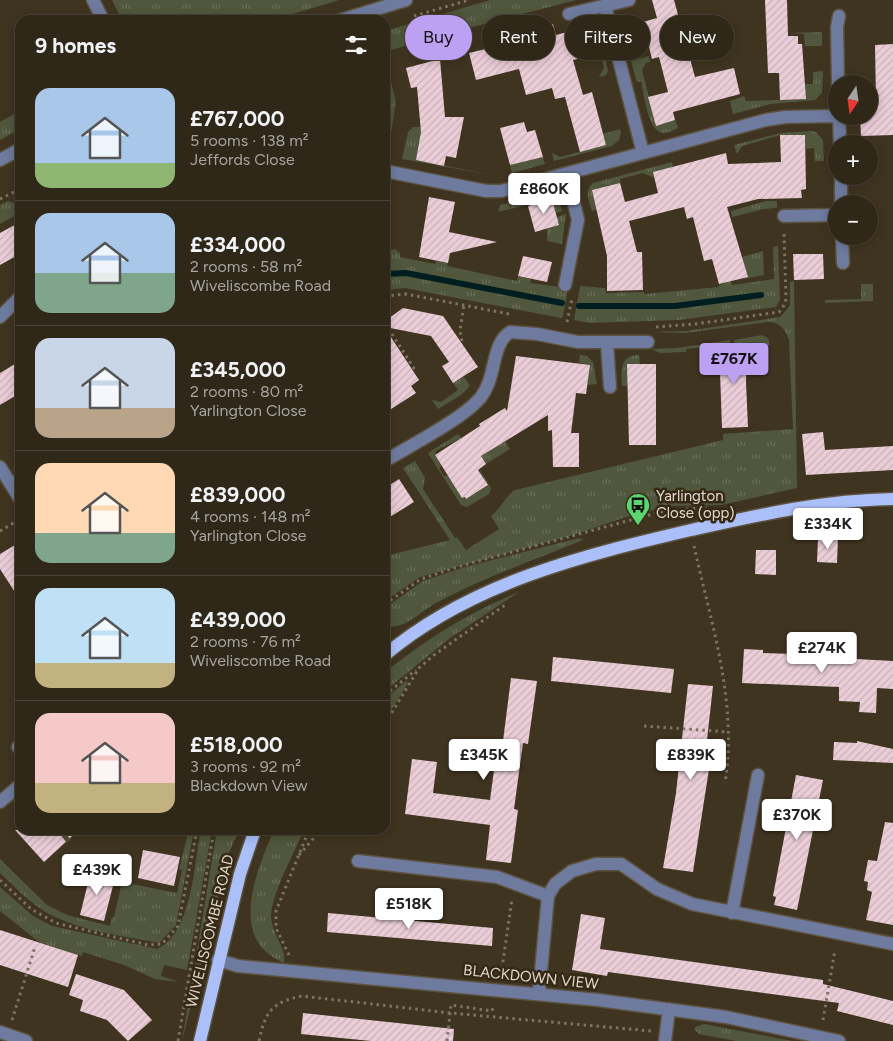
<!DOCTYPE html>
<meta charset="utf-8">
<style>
body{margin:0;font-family:Figtree,sans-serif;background:#3b3325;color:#f1f3f6;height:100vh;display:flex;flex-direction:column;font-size:19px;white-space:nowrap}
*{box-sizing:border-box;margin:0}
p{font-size:16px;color:#a7a5a2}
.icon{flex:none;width:28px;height:28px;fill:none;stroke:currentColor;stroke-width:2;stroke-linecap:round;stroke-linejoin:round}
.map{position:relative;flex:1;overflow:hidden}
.side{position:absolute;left:15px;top:15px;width:375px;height:820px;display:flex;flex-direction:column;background:#2f2718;border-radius:15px;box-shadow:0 2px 12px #0003,0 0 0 1px #4a4437}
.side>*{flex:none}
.guide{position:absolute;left:405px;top:15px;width:412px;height:45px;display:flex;gap:10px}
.needle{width:32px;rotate:193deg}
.controls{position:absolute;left:828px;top:75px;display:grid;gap:10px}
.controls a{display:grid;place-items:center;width:50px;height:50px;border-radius:50%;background:#2f2718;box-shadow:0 2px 12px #0003,0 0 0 1px #4a4437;font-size:25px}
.price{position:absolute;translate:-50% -42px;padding:0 11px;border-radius:5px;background:#fff;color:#222;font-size:16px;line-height:32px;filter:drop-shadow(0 1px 2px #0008)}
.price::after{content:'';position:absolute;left:50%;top:30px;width:15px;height:11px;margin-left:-8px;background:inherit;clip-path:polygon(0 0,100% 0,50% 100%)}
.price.on{background:#bca0f2;color:#111}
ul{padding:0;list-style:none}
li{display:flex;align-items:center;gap:15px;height:125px;padding:0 20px}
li+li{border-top:1px solid #4a4437}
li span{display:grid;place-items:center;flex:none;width:140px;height:100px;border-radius:15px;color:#555}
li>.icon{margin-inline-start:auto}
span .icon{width:60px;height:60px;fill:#fffc;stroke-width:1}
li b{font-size:21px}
h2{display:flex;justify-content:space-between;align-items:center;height:60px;padding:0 20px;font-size:21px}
.tag{padding:0 18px;border-radius:22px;background:#2f2718;box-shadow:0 2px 12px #0003,0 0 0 1px #4a4437;font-size:18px;line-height:45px}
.tag.on{background:#bca0f2;color:#111}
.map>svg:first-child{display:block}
.grass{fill:url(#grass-tufts)}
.forest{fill:url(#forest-crowns)}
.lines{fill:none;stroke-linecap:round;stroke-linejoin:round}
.stream{stroke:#001e1f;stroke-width:6}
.building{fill:url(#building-hatch)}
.minor-tunnel{stroke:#574d3a;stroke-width:12;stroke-dasharray:12 6;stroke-linecap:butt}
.minor-casing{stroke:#5c523f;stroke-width:15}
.major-casing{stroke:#5c523f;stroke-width:15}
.path{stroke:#7d7362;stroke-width:3;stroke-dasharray:2.5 4;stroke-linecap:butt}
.minor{stroke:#6e7b9e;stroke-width:12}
.major{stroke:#abc0f9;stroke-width:12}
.labels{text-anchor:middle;stroke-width:5;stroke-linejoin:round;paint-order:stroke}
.poi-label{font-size:15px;fill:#e0d8cc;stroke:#352916;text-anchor:start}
.street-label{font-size:15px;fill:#e0d8cc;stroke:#352916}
</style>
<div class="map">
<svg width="893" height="1041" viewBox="0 0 893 1041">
<defs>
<pattern id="grass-tufts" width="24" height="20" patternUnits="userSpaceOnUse" patternTransform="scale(1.25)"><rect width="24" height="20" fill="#50573c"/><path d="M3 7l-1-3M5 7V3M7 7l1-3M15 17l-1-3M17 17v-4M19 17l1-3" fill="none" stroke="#696e57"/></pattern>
<pattern id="forest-crowns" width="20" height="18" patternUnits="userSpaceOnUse" patternTransform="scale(1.25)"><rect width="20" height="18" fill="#50573c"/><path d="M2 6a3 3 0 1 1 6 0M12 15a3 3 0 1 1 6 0" fill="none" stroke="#696e57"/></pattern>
<pattern id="building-hatch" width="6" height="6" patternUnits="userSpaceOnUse" patternTransform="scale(1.25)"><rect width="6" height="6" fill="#ebcdd8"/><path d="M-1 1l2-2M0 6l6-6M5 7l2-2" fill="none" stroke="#c9b1b9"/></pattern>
</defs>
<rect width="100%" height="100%" fill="#3f3420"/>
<path class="grass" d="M112,0H339L273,20H122Z
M490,0H576L465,29L469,44L464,45L459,29L385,52V31Z
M581,23C603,24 604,53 608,71L606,75L599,77L604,68L600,53L596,54L589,26L573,60L565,31L568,25Z
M822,32V46H805L804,34L788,33Z
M649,56L650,62L646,63L642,70L656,126L675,120L678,128C674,130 668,133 663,133C648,132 644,94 641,81L637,82L631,61Z
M823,71L822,93L815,100L771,104L733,114L730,101L744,96L746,101L805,99V84H813V72Z
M20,111V129L0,140V122Z
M413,127H422L416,160L492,175L402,159L408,132Z
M620,129L621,132L619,140L612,146L554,161L552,153L560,157L606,145L603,134Z
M811,131L816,132L823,140L824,161H815L814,148L806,149L805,135H780L742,146L737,154L734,145L781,133Z
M543,157L545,164L512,173L510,165Z
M672,162L673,167L654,178L643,173L620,179V183L592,190L597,209L592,211C589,201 584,191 593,183Z
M546,195L558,199L562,211L556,213L552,199L498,212L500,205Z
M8,201L20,205V213L0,224V205Z
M766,201H777V208L764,209L732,217L731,211Z
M566,214L562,244L547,241V229L559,225L557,217Z
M778,246L780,300L776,307L679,320L590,323L574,320L580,286L605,288L606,293L644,292V294L719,287V285L731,281L732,285L774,279L773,247Z
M395,249L400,253V257L435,264L436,261L448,263L447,266L517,281L518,276L531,279L530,283L568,288L563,316L561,318L405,288L385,290V258L388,256L387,251Z
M763,251L764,275L738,280L747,277L742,257Z
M794,281L797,488L721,505L670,506L626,517L573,535L420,577L385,601V556L450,540L403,468L415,461L425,478L423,489L455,538L457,537L466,550L499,529L491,516C501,509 504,497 515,490L723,440V434L793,429L789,340C786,330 779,321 768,322L686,333L651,332L686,331L780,317L790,306V282Z
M861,284H873V301L825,303V300L861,299Z
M762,335L768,338L770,345H754V361L748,364L747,344H734V340Z
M730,340V344L686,349V352L660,353L652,349L677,348Z
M580,355L587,356L593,362L597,384L587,385L590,365L579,363Z
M639,355L640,364L629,386H622C621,371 620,355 639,355Z
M464,377L470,386L461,395L438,409L432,400L441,402L458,390L453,383Z
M458,434L464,442L459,439L436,451L435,455L441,466L439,468L444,476L451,475L462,498L466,499L488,486L479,470H480L491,488L489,494L467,507L461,505L428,453Z
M505,441L510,449L486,464L481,456Z
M579,538L583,540C534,560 483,578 436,603C420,612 405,630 385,626V608L423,581L465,567Z
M519,592L450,638L385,691V672C427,639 469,612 519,592Z
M406,681L408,683L385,720V699Z
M186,830H194L176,925L159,943C120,935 75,931 41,909C26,899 13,885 0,873V859L47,905L67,915L110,926L112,917H114L122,882L177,893L182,870L179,869L188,834Z
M201,830H212L187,970L164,965L161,976L179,982L155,979L124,965L83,952L82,956L39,942L0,911V887L33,916L52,926L157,949C192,934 194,864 201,830Z
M217,830H239L229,853L182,1041Z
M274,830H304C295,851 271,895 271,916C271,933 287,948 284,963C227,940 256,872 274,830Z
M704,1024L793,1041H736L699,1034L695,1030V1027Z"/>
<path class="forest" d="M385,73L389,74L396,102L391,133H387L385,143Z"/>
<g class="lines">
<path class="stream" d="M385,274L406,273L562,303
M579,306H675L761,295"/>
</g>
<path class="building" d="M652,0H674L695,77L734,68L740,94L673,112L675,120L656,126L648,97L668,92L659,57L652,59L643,22L657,18Z
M765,0H787L788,36H798V44H802L806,99L780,100L779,73H768Z
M553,24L556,35L589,26L596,54L573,60L583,95L592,92L606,145L580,152L565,97L555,99L552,88L526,95L519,69L476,80L469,53L522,40L520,33Z
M459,29L466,55L446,61L439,34Z
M893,44V135L861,136L860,116H869V103L876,102L875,45Z
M440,59L445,117H464L456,158L446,156L444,166L416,160L421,132L417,87L411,88L406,68Z
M524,122L527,132L535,130L543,157L510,165L500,128Z
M780,135H805L806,189L801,190L802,198L758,199L727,207L748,277L719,284L712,259L704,261L693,217L687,219L684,207L629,221L637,252H642L643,290L607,291V256L592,190L620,183L625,202L658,193L653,172L726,153L728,164L781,162Z
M429,197L455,202L449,232L497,242L450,253L448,263L419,257Z
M552,199L559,225L535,232L528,206Z
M20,222V254L0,265V233Z
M793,254H823L824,279L794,280Z
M523,256L552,262L547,282L518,276Z
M403,308L443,316L478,367L453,383L442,366L449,362L431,336L385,327V321Z
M385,328L419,380L411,386L416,393L385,413Z
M719,344H747L746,382L748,427L722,428Z
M516,356L590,365L586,394L576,393L571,433H579V467H553L552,430L548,431V415L481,456L486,464L478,470L488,485L466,499L465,497L462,498L435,455L480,426L479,424L505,408L507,411Z
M20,361V393L0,405V373Z
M627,364H656V445H629Z
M823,432L825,450L893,446V470L806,475L802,434Z
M399,479L414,502L385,520V488Z
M818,538H838L837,563L817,562Z
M20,542V600L0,569V554Z
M756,550H776V575L755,574Z
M744,649L763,650V653L856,656V659L893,661V689L877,688L876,713L859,712L860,702L839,701V687L742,683Z
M553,657L674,669L671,693L551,681Z
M511,678L537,681L528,744L523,743L514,809L518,810L511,863L486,860L490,825L405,814L412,759L437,762L433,793L490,800L498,740L503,741Z
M688,684L713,686L706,749L712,750L693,872L663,868L676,793Z
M857,741L893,749V763L833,760L834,742L857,743Z
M796,775L823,780L797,910L774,905L776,897L773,896Z
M885,822L893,823V925L866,920L872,892L867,890L868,882L864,881L868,860L877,861Z
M15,830H79L44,862Z
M143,850L180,857L174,886L138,878Z
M91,871L115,878L104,921L80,915Z
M328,913L493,928L492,946L327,932Z
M581,914L605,918L600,949L823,980V984L893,1001V1025L837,1011L839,1003L608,972L607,976L572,970Z
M0,930L78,955L68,987L0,965Z
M76,974L124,990L152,1020L128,1041L107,1020L80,1011L83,1000L69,995Z
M303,1013L454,1029L453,1041H371L301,1034Z"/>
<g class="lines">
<path class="minor-tunnel" d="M63,838L67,835"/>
<g class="minor-casing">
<path id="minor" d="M93,0L103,20
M605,6L643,153
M569,14L629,0
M341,20L406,0
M838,84L837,27L839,16
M839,116L840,144
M0,160L20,149
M385,171L486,191H501L766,120L785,117L836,116
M841,176V204
M784,216L836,215
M842,236L843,263
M565,285L578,220L567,174
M0,317L20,297
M607,343L610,387
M385,461C411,445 463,419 481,397C497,376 491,344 510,332L537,334L578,342H648
M0,467L20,499
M18,747L20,749
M0,802L20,785
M358,861L497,877L548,896
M732,913L758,775
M218,960L238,966L598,1000L726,1017L839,1041
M539,993L548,896L555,884L572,871L596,864H621L657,889L692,904L893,944
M0,1032L26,1041
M665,1041L669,1009"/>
</g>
<g class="major-casing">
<path id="major" d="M385,655C470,583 584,555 691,530C758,515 824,500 893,499
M200,1041L240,874L255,830"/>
</g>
<path class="path" d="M414,16L469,0
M0,199L20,189
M385,296L406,294L509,314
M567,322L572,299
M385,323L415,370
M656,327L695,324L779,312L785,304L786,299L784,232
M462,341L460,331L464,305
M0,531L20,519
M694,546C711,623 738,703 725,783
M385,604L421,579L464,565L668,510L707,508
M385,695L416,670
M385,724L419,668L434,655L505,605
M644,726L728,732
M299,855L321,830
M0,880L31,909L56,923L148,945L162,944L178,926L197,830
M289,955L276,928V911L309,830
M501,975L512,899
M12,1020L35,947
M823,1020L835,950
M178,1041L214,830
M259,1041C265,1012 272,1002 302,996L450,1013L651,1031
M447,1041L451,1005L492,1011L493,1007"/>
<use href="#minor" class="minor"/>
<use href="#major" class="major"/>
</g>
<defs>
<g id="bus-pin" transform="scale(1.25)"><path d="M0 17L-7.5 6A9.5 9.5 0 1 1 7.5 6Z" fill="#5ad56f" stroke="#352916"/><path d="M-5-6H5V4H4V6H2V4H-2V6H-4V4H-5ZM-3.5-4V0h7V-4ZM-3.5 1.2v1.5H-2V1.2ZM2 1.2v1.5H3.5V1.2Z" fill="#111"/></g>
</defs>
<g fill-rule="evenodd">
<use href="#bus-pin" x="638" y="505"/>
</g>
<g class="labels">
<g class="poi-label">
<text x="656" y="501">Yarlington<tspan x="656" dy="17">Close (opp)</tspan></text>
</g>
<g class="street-label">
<text transform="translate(210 931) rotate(-76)" y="5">WIVELISCOMBE ROAD</text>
<text transform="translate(531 977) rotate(6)" y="5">BLACKDOWN VIEW</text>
</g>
</g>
</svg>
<div class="controls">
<a><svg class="needle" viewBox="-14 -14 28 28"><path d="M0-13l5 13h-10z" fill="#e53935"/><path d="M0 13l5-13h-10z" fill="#a7a5a2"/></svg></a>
<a>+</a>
<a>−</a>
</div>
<b class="price" style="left:544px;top:215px">£860K</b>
<b class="price on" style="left:734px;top:385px">£767K</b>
<b class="price" style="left:828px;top:550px">£334K</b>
<b class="price" style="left:822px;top:674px">£274K</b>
<b class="price" style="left:484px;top:781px">£345K</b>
<b class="price" style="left:691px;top:781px">£839K</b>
<b class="price" style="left:797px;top:841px">£370K</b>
<b class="price" style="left:97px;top:896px">£439K</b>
<b class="price" style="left:409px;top:930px">£518K</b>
<div class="guide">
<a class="tag on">Buy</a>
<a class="tag">Rent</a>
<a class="tag">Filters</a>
<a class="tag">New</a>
</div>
<section class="side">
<h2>9 homes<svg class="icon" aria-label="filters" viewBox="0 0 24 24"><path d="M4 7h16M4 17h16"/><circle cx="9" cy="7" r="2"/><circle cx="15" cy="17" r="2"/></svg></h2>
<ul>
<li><span style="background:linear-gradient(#a9c7e8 75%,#8fb573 0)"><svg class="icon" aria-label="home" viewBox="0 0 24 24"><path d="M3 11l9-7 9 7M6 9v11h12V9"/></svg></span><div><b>£767,000</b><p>5 rooms · 138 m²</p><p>Jeffords Close</p></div></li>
<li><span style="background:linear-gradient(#a9c7e8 60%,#7fa58c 0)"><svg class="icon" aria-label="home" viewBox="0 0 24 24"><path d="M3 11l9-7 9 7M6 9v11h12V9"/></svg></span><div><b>£334,000</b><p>2 rooms · 58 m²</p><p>Wiveliscombe Road</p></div></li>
<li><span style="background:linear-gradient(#c9d6e8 70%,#b9a48a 0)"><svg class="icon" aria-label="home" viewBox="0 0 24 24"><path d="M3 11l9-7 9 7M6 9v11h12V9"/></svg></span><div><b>£345,000</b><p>2 rooms · 80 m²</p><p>Yarlington Close</p></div></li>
<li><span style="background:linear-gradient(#ffd9b3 70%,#7fa58c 0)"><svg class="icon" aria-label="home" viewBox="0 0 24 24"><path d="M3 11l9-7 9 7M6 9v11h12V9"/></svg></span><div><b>£839,000</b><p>4 rooms · 148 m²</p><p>Yarlington Close</p></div></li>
<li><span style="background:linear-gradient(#bfe0f5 75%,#c2b280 0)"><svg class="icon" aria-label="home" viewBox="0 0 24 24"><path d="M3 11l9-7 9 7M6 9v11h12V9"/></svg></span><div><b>£439,000</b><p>2 rooms · 76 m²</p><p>Wiveliscombe Road</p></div></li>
<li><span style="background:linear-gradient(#f6c9c9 70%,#c2b280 0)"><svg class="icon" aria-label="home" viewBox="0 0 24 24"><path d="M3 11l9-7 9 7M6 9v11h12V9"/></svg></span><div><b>£518,000</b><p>3 rooms · 92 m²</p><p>Blackdown View</p></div></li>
</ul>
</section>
</div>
